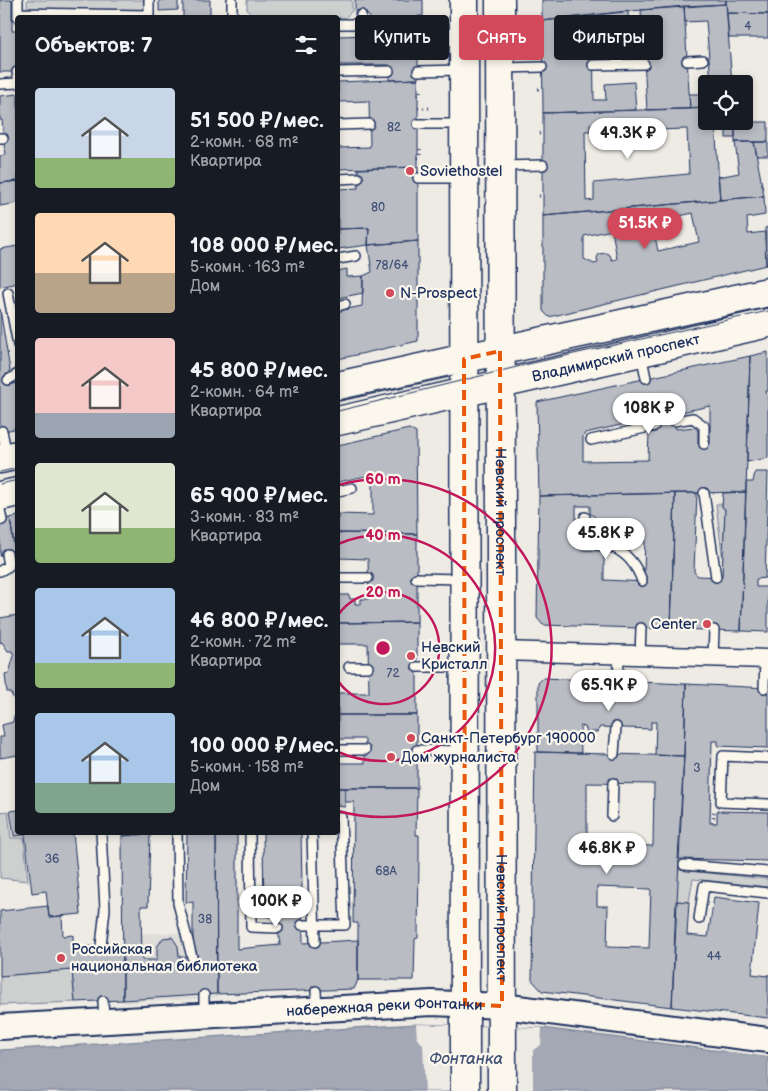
<!DOCTYPE html>
<html lang="ru">
<meta charset="utf-8">
<style>
body{margin:0;font-family:"Balsamiq Sans",sans-serif;background:#20242c;color:#f1f3f6;height:100vh;display:flex;flex-direction:column;font-size:19px;white-space:nowrap}
*{box-sizing:border-box;margin:0}
p{font-size:16px;color:#9ea1a6}
.icon{flex:none;width:28px;height:28px;fill:none;stroke:currentColor;stroke-width:2;stroke-linecap:round;stroke-linejoin:round}
.map{position:relative;flex:1;overflow:hidden}
.side{position:absolute;left:15px;top:15px;width:325px;height:820px;display:flex;flex-direction:column;background:#171b24;border-radius:5px;box-shadow:0 2px 8px #0003}
.side>*{flex:none}
.guide{position:absolute;left:355px;top:15px;width:338px;height:45px;display:flex;gap:10px}
.tools{position:absolute;left:698px;top:75px;display:grid;gap:10px}
.tools a{display:grid;place-items:center;width:55px;height:55px;border-radius:5px;background:#171b24;box-shadow:0 2px 8px #0003;font-size:25px}
.price{position:absolute;translate:-50% -42px;padding:0 11px;border-radius:18px;background:#fff;color:#222;font-size:16px;line-height:32px;filter:drop-shadow(0 1px 2px #0008)}
.price::after{content:'';position:absolute;left:50%;top:30px;width:15px;height:11px;margin-left:-8px;background:inherit;clip-path:polygon(0 0,100% 0,50% 100%)}
.price.current{background:#d1495b;color:#fff}
ul{padding:0;list-style:none}
li{display:flex;align-items:center;gap:15px;height:125px;padding:0 20px}
li span{display:grid;place-items:center;flex:none;width:140px;height:100px;border-radius:5px;color:#555}
li>.icon{margin-inline-start:auto}
span .icon{width:60px;height:60px;fill:#fffc;stroke-width:1}
li b{font-size:21px}
h2{display:flex;justify-content:space-between;align-items:center;height:60px;padding:0 20px;font-size:21px}
.chip{padding:0 18px;border-radius:5px;background:#171b24;box-shadow:0 2px 8px #0003;font-size:18px;line-height:45px}
.chip.current{background:#d1495b;color:#fff}
.map>svg:first-child{display:block}
.built{fill:#deddda}
.green{fill:#cecfcf;stroke:#747f96}
.water{fill:#a3a8b4;stroke:#6d7892}
.pier{fill:#eeebe4}
.building{fill:#b9bcc3;stroke:#1b2f5e;fill-rule:evenodd}
.lines{fill:none;stroke-linecap:round;stroke-linejoin:round}
.lane-casing{stroke:#1b2f5e;stroke-width:12}
.street-casing{stroke:#1b2f5e;stroke-width:21}
.secondary-casing{stroke:#1b2f5e;stroke-width:28}
.primary-casing{stroke:#1b2f5e;stroke-width:31}
.path{stroke:#1b2f5e;stroke-width:3;stroke-dasharray:1 4;stroke-linecap:butt}
.lane{stroke:#fbf7ec;stroke-width:9}
.street{stroke:#fbf7ec;stroke-width:18}
.secondary{stroke:#fbf7ec;stroke-width:24}
.primary{stroke:#fbf7ec;stroke-width:28}
.tram{stroke:#1b2f5e;stroke-width:1}
.marked{fill:none;stroke:#e8590c;stroke-width:4;stroke-dasharray:10 6;stroke-linejoin:round}
.ring{fill:none;stroke:#c2185b;stroke-width:2.5}
.poi-dot{fill:#d1495b;stroke:#fbf7ec;stroke-width:2}
.labels{text-anchor:middle;stroke-width:4.5;stroke-linejoin:round;paint-order:stroke}
.number-label{font-size:12px;fill:#425277}
.poi-label{font-size:15px;fill:#1b2f5e;stroke:#fbf7ec;text-anchor:start}
.street-label{font-size:15px;fill:#1b2f5e;stroke:#fbf7ec}
.water-label{font-size:16px;font-style:italic;fill:#445378;stroke:#fbf7ec}
.centre{fill:#c2185b;stroke:#fbf7ec;stroke-width:2.5}
.ring-label{font-size:15px;text-anchor:middle;font-weight:bold;fill:#c2185b;stroke:#fbf7ec;stroke-width:4.5;stroke-linejoin:round;paint-order:stroke}
</style>
<div class="map">
<svg width="768" height="1091" viewBox="0 0 768 1091">
<rect width="100%" height="100%" fill="#eeebe4"/>
<filter id="ink" filterUnits="userSpaceOnUse"><feTurbulence type="fractalNoise" baseFrequency=".02" numOctaves="2"/><feDisplacementMap in="SourceGraphic" scale="10" xChannelSelector="R" yChannelSelector="G"/><feConvolveMatrix kernelMatrix="1 2 1 2 8 2 1 2 1" color-interpolation-filters="sRGB"/></filter>
<g filter="url(#ink)">
<path class="built" d="M217,932V998L123,1003L122,934Z"/>
<path class="green" d="M27,0H145V12L27,10Z
M247,0H352V11L345,18L252,17L247,9Z
M716,504H722V507L725,509L723,562Z
M8,811L11,838H24L28,881L0,878V812Z
M678,870L768,879V887L693,879L689,902L676,901Z
M72,970L75,1002L0,1005V976Z"/>
<path class="water" d="M416,1024L542,1028L768,1057V1091H0V1050Z"/>
<path class="pier" d="M416,1024L542,1028L541,1045L533,1050V1091H425L423,1044L417,1039Z
M724,1049L768,1054V1057L724,1051Z"/>
<path class="building" d="M0,0H12V31H18V72H0Z
M159,0H178V10L159,11Z
M183,0H210V18H183Z
M355,0H423V16H418V79L389,80V65H338V36L374,35L375,25L368,15H355Z
M542,0H726V4L641,10L542,21Z
M726,0H768V14L727,13Z
M726,4L732,84H706V108L690,109L689,94H703V84L711,83L706,21L685,22L684,6Z
M684,6L690,109L647,110L641,10Z
M628,11L629,33L605,36L604,22L593,23L594,100H606L605,84L634,82L636,110L543,113L542,21Z
M727,13L768,14V38H729Z
M418,79V167L338,169V148L370,147L369,101L338,102V82Z
M18,94V181L0,183V156L5,155L2,120H0V96Z
M706,108V121H715L720,200L543,216V113ZM599,123L600,141L656,138L655,130L687,129L689,174L594,183V200L586,201L585,131H590V124Z
M726,121H735V138H726Z
M735,122H768V142H735Z
M735,142H754L764,196L720,200L718,177L739,173Z
M754,142H768V156H757Z
M418,167V241L368,245L369,228L338,229V189L358,188V169Z
M18,181V203L0,206V183Z
M764,196L765,215L747,218L748,234L765,232L766,265L549,317L543,311V216ZM693,213L699,242L658,251L652,222ZM612,230L617,259L612,260L610,255L607,253L599,254L597,258L598,263L594,264L584,259V236Z
M768,227V265H766L765,228Z
M369,228L368,245L338,249V229Z
M418,241V341L338,359V311L362,306L363,276L372,272L368,245Z
M18,246V283L0,287V249Z
M347,269V277L363,276V293L338,298V271Z
M0,309L10,370L7,375L9,385L18,383V428L0,432Z
M768,352V391H766L768,401V458L747,462L750,356Z
M750,356L746,492L539,496L537,402ZM710,406V444H698V431L695,427L676,429L672,414ZM652,418L656,432L649,433L648,460L583,461V437L585,433Z
M409,429L416,433L417,534L338,533V514L373,515V480L366,476L338,482V445Z
M755,472H768L765,578L756,579V587H768V632L741,631L746,482H753Z
M746,492L741,631L671,629L675,493H697L694,572L698,576L722,577L725,509L722,507L723,493Z
M675,493L671,629L543,625L537,618L539,496ZM576,506H590V513L595,517V536H632V534L645,535L644,574L647,577V582L604,580V557L603,551L580,550V530H576Z
M18,516V565H17L10,518Z
M10,518L15,553L0,556V520Z
M338,533L417,534V622L338,623V595H349L350,599H355V604H361V599H369L368,559L338,558Z
M18,615V706L10,692H7L5,674L9,673L14,656L12,651H8L2,642L0,643V618Z
M417,622V715H338V693H369L368,644H338V623Z
M543,678L686,684L684,756L655,755L656,722H651V729L600,727L597,732H587L585,727L580,726L581,753L538,752V683Z
M686,684L768,688V748L718,746V741H712L710,823H717V811L768,812V861L678,859L684,756Z
M17,714L18,755L0,758V737H4L2,725L13,722L14,716Z
M338,715H417V788H338V763H365V739H338Z
M535,752L684,756L672,1007L542,991L532,980ZM587,783L654,784L653,846L587,845ZM597,887L651,889L649,948L607,947L608,906H597Z
M338,788H345V807L338,806Z
M345,788H417L416,835H419V856L418,938L415,939L414,980H358V923H353L354,802H345Z
M18,810V832H73L81,914L49,917L46,891L32,893L25,835L14,836L10,811Z
M122,832H132V835L122,836Z
M187,832H216L217,994L123,1000L122,836L150,834L148,906H141L142,960H157V947L163,938L172,937L178,946L179,957H198L193,943V902L186,903Z
M216,832H237V949L280,945L277,918L264,916L263,832H301L303,943L358,940V980L354,989L217,994Z
M714,897L759,903L752,974L768,976V974V1018L672,1007L676,901L689,902L687,935L708,937Z
M48,906L49,917L62,916L63,936L73,935V947L123,945V1000L75,1002L72,970L0,976V911Z"/>
<g class="lines">
<g class="lane-casing">
<path id="lane" d="M18,0V17
M232,0V18
M18,13L149,15V0
M338,24H360L361,15
M687,61L703,60
M593,65L644,64
M503,68L542,67
M418,71L462,70
M17,72L18,77
M338,72L389,71
M0,84L18,83
M418,124H461
M338,125L369,124
M0,138H3
M503,166L543,165
M418,178H460
M338,179L358,178
M338,259L356,256
M8,293L18,345
M338,306L345,304
M641,354L646,378
M8,380L18,374
M674,421L693,418L704,426V444
M2,431L7,455
M591,440L654,426
M338,491L352,488
M704,493L716,577
M0,510L2,520
M585,517C586,523 585,530 588,536C593,545 607,545 616,549C630,556 637,567 642,581
M0,571L9,566L7,554
M338,578H368
M416,578L461,579
M640,655L641,628
M713,658L714,630
M349,667H368
M417,667H462
M618,681L619,655
M764,688L765,659
M338,750H365
M417,750L462,751
M614,754L616,727
M768,758L723,756L721,802L768,804
M612,816L613,783
M177,832L178,903L192,957
M250,832L251,927L278,928
M312,832L315,942
M684,865L768,872
M699,919L704,886L768,893
M302,925H345L341,817H338
M101,946L105,909L101,832
M316,991L317,1009
M204,995V1016
M103,1001L104,1021"/>
</g>
<g class="street-casing">
<path id="street" d="M501,651L768,659"/>
</g>
<g class="secondary-casing">
<g id="secondary">
<path id="s1" d="M0,1027L432,1003L502,1006L768,1040"/>
</g>
</g>
<g class="primary-casing">
<g id="primary">
<path d="M464,0L465,1091"/>
<path id="s2" d="M500,0L502,1091"/>
<path d="M338,386L768,292"/>
<path id="s3" d="M338,421L768,323"/>
<path d="M0,459L18,455"/>
<path d="M0,496L18,492"/>
</g>
</g>
<path class="path" d="M537,33H542
M538,89H542
M418,95H420V86
M418,108H431
M539,134H543
M418,158H420V149
M539,196H543
M713,823L714,812"/>
<use href="#lane" class="lane"/>
<use href="#street" class="street"/>
<use href="#secondary" class="secondary"/>
<use href="#primary" class="primary"/>
<path class="tram" d="M338,400L453,375
M338,411L533,363L768,311
M0,472L18,468
M0,484L18,480"/>
</g>
</g>
<path class="marked" d="M500,351L502,1006L465,1004L464,359Z"/>
<g class="ring">
<path d="M338 615A56 56 0 1 1 338 681"/>
<path d="M338 544A113 113 0 1 1 338 752"/>
<path d="M338 485A169 169 0 1 1 338 811"/>
</g>
<g class="poi-dot">
<circle cx="410" cy="171" r="5"/>
<circle cx="390" cy="293" r="5"/>
<circle cx="707" cy="624" r="5"/>
<circle cx="411" cy="656" r="5"/>
<circle cx="411" cy="738" r="5"/>
<circle cx="391" cy="757" r="5"/>
<circle cx="61" cy="958" r="5"/>
</g>
<g class="labels">
<g class="number-label">
<text x="748" y="30">4</text>
<text x="394" y="131">82</text>
<text x="378" y="211">80</text>
<text x="392" y="269">78/64</text>
<text x="393" y="677">72</text>
<text x="697" y="772">3</text>
<text x="52" y="863">36</text>
<text x="386" y="875">68А</text>
<text x="205" y="923">38</text>
<text x="714" y="960">44</text>
</g>
<g class="poi-label">
<text x="420" y="176">Soviethostel</text>
<text x="400" y="298">N-Prospect</text>
<text x="697" y="629" text-anchor="end">Center</text>
<text x="421" y="652">Невский<tspan x="421" dy="17">Кристалл</tspan></text>
<text x="421" y="743">Санкт-Петербург 190000</text>
<text x="401" y="762">Дом журналиста</text>
<text x="71" y="954">Российская<tspan x="71" dy="17">национальная библиотека</tspan></text>
</g>
<g class="street-label">
<text dy="5" stroke="none"><textPath href="#s3" startOffset="285">Владимирский проспект</textPath></text>
<text dy="5" stroke="none"><textPath href="#s2" startOffset="512">Невский проспект</textPath></text>
<text dy="5" stroke="none"><textPath href="#s2" startOffset="918">Невский проспект</textPath></text>
<text dy="5" stroke="none"><textPath href="#s1" startOffset="385">набережная реки Фонтанки</textPath></text>
</g>
<g class="water-label">
<text x="466" y="1064">Фонтанка</text>
</g>
</g>
<circle cx="383" cy="648" r="8" class="centre"/>
<g class="ring-label">
<text x="383" y="484">60 m</text>
<text x="383" y="540">40 m</text>
<text x="383" y="597">20 m</text>
</g>
</svg>
<div class="tools">
<a><svg class="icon" aria-label="locate" viewBox="0 0 24 24"><circle cx="12" cy="12" r="6"/><path d="M12 2v4M12 18v4M2 12h4M18 12h4"/></svg></a>
</div>
<b class="price" style="left:628px;top:160px">49.3K ₽</b>
<b class="price current" style="left:645px;top:250px">51.5K ₽</b>
<b class="price" style="left:649px;top:435px">108K ₽</b>
<b class="price" style="left:606px;top:560px">45.8K ₽</b>
<b class="price" style="left:609px;top:712px">65.9K ₽</b>
<b class="price" style="left:607px;top:875px">46.8K ₽</b>
<b class="price" style="left:276px;top:928px">100K ₽</b>
<div class="guide">
<a class="chip">Купить</a>
<a class="chip current">Снять</a>
<a class="chip">Фильтры</a>
</div>
<section class="side">
<h2>Объектов: 7<svg class="icon" aria-label="filters" viewBox="0 0 24 24"><path d="M4 7h16M4 17h16"/><circle cx="9" cy="7" r="2"/><circle cx="15" cy="17" r="2"/></svg></h2>
<ul>
<li><span style="background:linear-gradient(#c9d6e8 70%,#8fb573 0)"><svg class="icon" aria-label="home" viewBox="0 0 24 24"><path d="M3 11l9-7 9 7M6 9v11h12V9"/></svg></span><div><b>51 500 ₽/мес.</b><p>2-комн. · 68 m²</p><p>Квартира</p></div></li>
<li><span style="background:linear-gradient(#ffd9b3 60%,#b9a48a 0)"><svg class="icon" aria-label="home" viewBox="0 0 24 24"><path d="M3 11l9-7 9 7M6 9v11h12V9"/></svg></span><div><b>108 000 ₽/мес.</b><p>5-комн. · 163 m²</p><p>Дом</p></div></li>
<li><span style="background:linear-gradient(#f6c9c9 75%,#9aa5b1 0)"><svg class="icon" aria-label="home" viewBox="0 0 24 24"><path d="M3 11l9-7 9 7M6 9v11h12V9"/></svg></span><div><b>45 800 ₽/мес.</b><p>2-комн. · 64 m²</p><p>Квартира</p></div></li>
<li><span style="background:linear-gradient(#dfe7d0 65%,#8fb573 0)"><svg class="icon" aria-label="home" viewBox="0 0 24 24"><path d="M3 11l9-7 9 7M6 9v11h12V9"/></svg></span><div><b>65 900 ₽/мес.</b><p>3-комн. · 83 m²</p><p>Квартира</p></div></li>
<li><span style="background:linear-gradient(#a9c7e8 75%,#8fb573 0)"><svg class="icon" aria-label="home" viewBox="0 0 24 24"><path d="M3 11l9-7 9 7M6 9v11h12V9"/></svg></span><div><b>46 800 ₽/мес.</b><p>2-комн. · 72 m²</p><p>Квартира</p></div></li>
<li><span style="background:linear-gradient(#a9c7e8 70%,#7fa58c 0)"><svg class="icon" aria-label="home" viewBox="0 0 24 24"><path d="M3 11l9-7 9 7M6 9v11h12V9"/></svg></span><div><b>100 000 ₽/мес.</b><p>5-комн. · 158 m²</p><p>Дом</p></div></li>
</ul>
</section>
</div>
